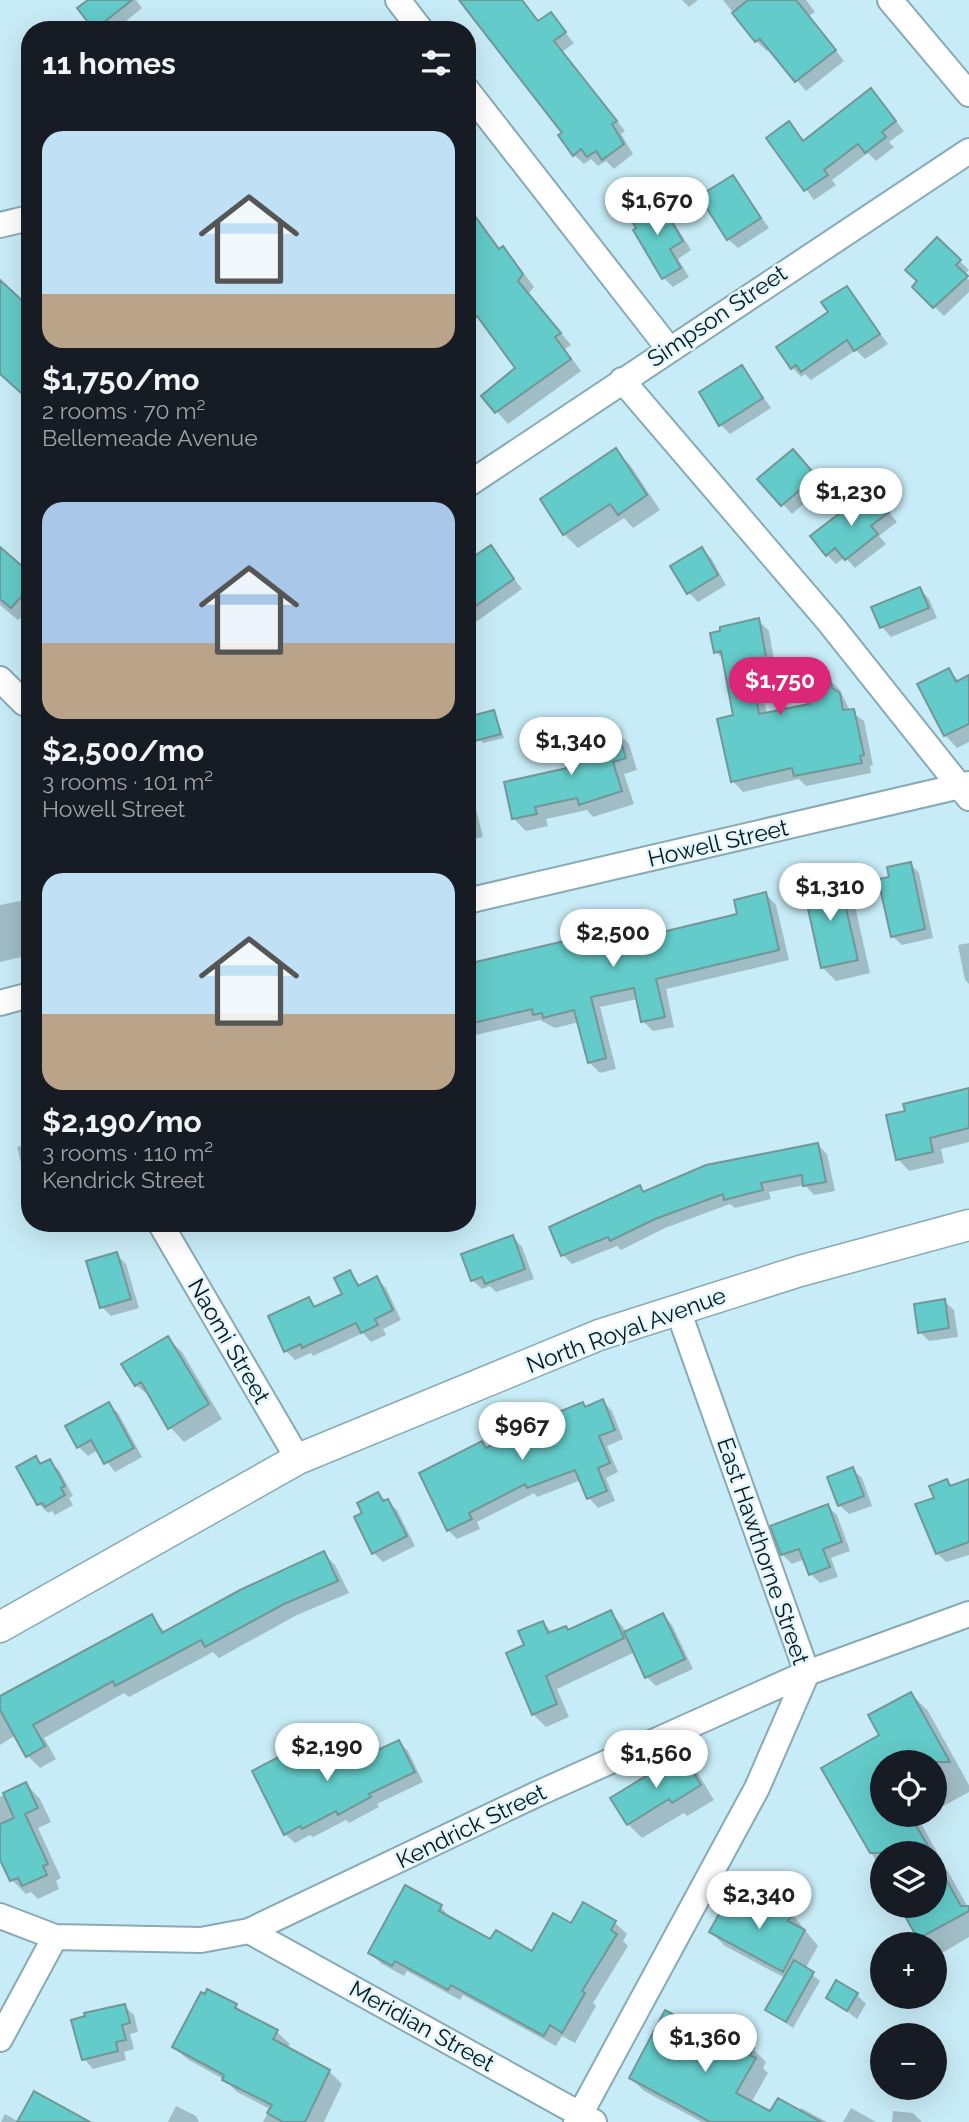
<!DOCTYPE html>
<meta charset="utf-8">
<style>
body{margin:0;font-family:Raleway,sans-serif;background:#20242c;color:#f1f3f6;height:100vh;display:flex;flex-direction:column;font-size:26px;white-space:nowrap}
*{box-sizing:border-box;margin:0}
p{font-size:23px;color:#9ea1a6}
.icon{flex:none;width:38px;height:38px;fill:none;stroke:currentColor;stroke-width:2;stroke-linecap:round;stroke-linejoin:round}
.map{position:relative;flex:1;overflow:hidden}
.sheet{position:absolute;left:21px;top:21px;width:455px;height:1211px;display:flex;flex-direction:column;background:#171b24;border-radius:28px;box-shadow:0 7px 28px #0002}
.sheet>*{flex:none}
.fabs{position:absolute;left:870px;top:1750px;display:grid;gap:14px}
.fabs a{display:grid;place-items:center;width:77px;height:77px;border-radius:50%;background:#171b24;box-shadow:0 7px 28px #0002;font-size:35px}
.price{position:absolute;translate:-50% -60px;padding:0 16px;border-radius:24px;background:#fff;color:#222;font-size:23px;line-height:46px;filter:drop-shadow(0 2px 4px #0008)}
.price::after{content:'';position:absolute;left:50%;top:42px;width:21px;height:16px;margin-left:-10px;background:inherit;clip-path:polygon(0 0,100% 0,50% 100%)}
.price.on{background:#db2777;color:#fff}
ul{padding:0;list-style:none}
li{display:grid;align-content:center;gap:14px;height:371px;padding:0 21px}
li span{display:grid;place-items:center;height:217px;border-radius:21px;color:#555}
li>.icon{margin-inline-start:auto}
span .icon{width:126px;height:126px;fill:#fffc;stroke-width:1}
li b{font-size:30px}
h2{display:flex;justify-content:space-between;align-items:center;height:84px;padding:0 21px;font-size:30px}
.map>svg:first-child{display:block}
.shadow{fill:#0003}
.building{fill:#63cbc9;stroke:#729796;stroke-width:2}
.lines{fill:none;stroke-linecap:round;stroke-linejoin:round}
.minor-casing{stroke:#88aab4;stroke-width:28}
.tertiary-casing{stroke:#88aab4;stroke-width:33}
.minor{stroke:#fff;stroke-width:24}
.tertiary{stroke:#fff;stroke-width:30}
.labels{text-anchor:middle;stroke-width:5;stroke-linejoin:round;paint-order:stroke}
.street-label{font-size:23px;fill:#081519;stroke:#e1f7fd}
</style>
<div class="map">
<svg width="969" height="2122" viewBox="0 0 969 2122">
<rect width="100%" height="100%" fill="#c8ecf7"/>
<path class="shadow" d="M90,0H136L142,8L115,30H97L80,8Z
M462,0H522L539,23L550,14L574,43L562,52L625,131L621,134L633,154L614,169L606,161L598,166L591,159L584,164L574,155L564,133Z
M682,0H698L689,7Z
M723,0H806L815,12L809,16L844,61L806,91L770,49L767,51L756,41Z
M871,91L904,131L889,142L894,147L876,161L868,153L832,180L836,185L814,200L768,138L789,123L805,142Z
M30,118V133L25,128Z
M733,177L769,228L738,248L728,239Z
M651,202L673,221L691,250L678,259L689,277L673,287L664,278Z
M467,207L500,250L503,248L514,260L534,287L528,294L571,345L565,349L581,371L508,424L483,396L517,368L467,303Z
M937,239L969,270L964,275L969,280V292L944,316L914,287L919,281Z
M846,288L888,344L865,359L856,350L811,380L805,374L801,377L792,367Z
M742,367L771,408L730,434L721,425Z
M616,451L630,465L660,510L633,528L624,518L578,548L564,534Z
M802,460L824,486L792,514L783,504Z
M883,505L897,522L879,536L886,544L855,568L845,557L836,564L827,555L857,509Z
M490,547L522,589L469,627L467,563Z
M0,548L30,575V614L27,612L18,620L0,605Z
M702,549L711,558L726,585L698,602L689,593Z
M920,589L929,599L937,618L891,637L882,627L873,608Z
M758,620L769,631L777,678L760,682L767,714L811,705L830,680L840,690L850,711L864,721L873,765L870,766L871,773L806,786L799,779L743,792L733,781L735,716L724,660L716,652Z
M949,670L960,682L969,677V742L957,748L945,735Z
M494,712L504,738L483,743L479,739Z
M616,731L629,744L637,770L624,774L634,804L593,817L587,810L546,819L548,826L526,831L513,818L569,769L565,758Z
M467,773L483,837L467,841Z
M910,864L919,873L933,938L902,945L892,936L891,878Z
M839,879L852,893L870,973L836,981L822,967Z
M766,894L776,905L789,960L666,989L674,1027L653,1031L643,1021L638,999L600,1007L616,1069L600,1073L589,1062L579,1022L555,1028L540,1020L467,1037V965L606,933L618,944L740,916Z
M30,899V955L0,962V905Z
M969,943V984L965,980L958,945Z
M969,1090V1142L941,1149L944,1163L909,1171L898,1159L907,1113Z
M30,1143V1198L17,1147Z
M817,1144L827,1154L835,1191L814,1195L805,1185L769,1192L771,1199L735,1208L730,1204L665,1228L621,1250L617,1246L572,1264L563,1255L639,1187L645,1193Z
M513,1237L522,1247L534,1279L496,1292L490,1286L482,1289L472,1280Z
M116,1254L126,1264L139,1308L111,1316L102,1307Z
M350,1273L361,1286L377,1279L386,1288L401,1320L383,1329L386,1335L371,1342L363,1333L313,1356L311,1353L295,1360L286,1351L309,1299L317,1308L344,1294Z
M944,1301L954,1310L958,1337L929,1341L920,1332Z
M167,1338L182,1352L222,1419L184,1442L170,1427L152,1398L136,1385Z
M603,1401L612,1411L623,1439L607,1446L618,1472L606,1478L615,1501L598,1508L589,1498L581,1480L537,1497L534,1493L477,1522L480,1529L457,1539L448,1530L482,1443L488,1449L545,1419Z
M108,1404L118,1413L142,1457L115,1472L98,1450L88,1456L78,1446Z
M36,1458L42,1465L49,1461L59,1470L73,1496L69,1498L73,1505L55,1515L52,1511L48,1513L39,1504Z
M852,1469L862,1478L872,1506L849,1514L839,1505Z
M947,1481L953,1487L969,1481V1555L946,1562L937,1553Z
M378,1494L397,1510L415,1546L383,1562L374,1553L365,1514Z
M827,1506L837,1515L850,1551L831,1558L838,1577L820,1583L811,1574L805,1559L792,1564L783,1555L773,1527Z
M323,1553L335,1565L349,1593L297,1615L219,1658L213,1652L129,1697L124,1693L44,1738L56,1759L40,1768L28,1756L16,1735L0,1745V1699L151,1616L166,1633Z
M611,1612L627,1632L663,1615L672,1625L693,1669L656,1686L647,1677L635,1652L557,1689L569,1717L546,1727L533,1714L526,1646L543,1623L553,1633L569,1632Z
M911,1694L928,1711L969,1785V1792L934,1811V1762H882V1815H929L919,1820L969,1909V1937L937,1956L934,1944H925L919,1938L901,1906H934V1853H882V1872L824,1768L882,1736Z
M399,1742L408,1751L423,1782L377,1804L379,1807L349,1823L346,1820L313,1837L310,1835L295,1843L285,1834L286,1755L296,1767L341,1744L355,1762Z
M682,1756L696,1770L714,1800L687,1816L684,1813L642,1838L628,1824Z
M26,1784L40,1799L51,1822L38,1828L61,1878L56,1881L59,1889L38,1899L31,1892L26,1894L12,1880L0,1856V1797Z
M405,1887L441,1907L452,1920L491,1942L533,1954L572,1926L615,1923L627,1934L623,1941L628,1946L593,2003L596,2006L575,2043L562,2036L556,2046L463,1995L460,2000L407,1971L404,1976L382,1964L370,1953Z
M772,1903L792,1914L818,1946L805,1969L820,1981L793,2028L767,2010L785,1978L725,1946L711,1932L733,1911L767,1912Z
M857,1995L866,2004L857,2019L828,1997Z
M124,2006L134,2015L138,2032L130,2034L134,2049L124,2052L126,2060L93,2069L84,2059Z
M236,2006L246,2016L277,2032L290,2044L287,2049L329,2071L342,2084L324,2122H263L270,2109L237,2092L225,2080L187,2059L174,2047Z
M716,2039L753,2049L766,2062L763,2068L768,2073L751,2103L771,2113L799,2112L801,2108L827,2122H702L644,2091L631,2078Z
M176,2106L196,2116L199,2122H168Z
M851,2108L876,2122H843Z
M893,2111L913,2113L922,2122H892Z
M5,2114L19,2122H1Z"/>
<path class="building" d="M88,0H132L94,30L77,8Z
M459,0H522L538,21L551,12L566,32L554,41L617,121L612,124L624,144L602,160L596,151L587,157L581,149L573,156L558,135L562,133Z
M748,0H796L836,50L795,82L760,39L755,42L732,13Z
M871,88L896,121L882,132L886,137L865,153L858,144L824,170L828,175L804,191L766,138L789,121L803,141Z
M733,175L761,218L727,240L699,196Z
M652,200L659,212L664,209L683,241L670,249L681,268L662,279L633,230L636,228L628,215Z
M467,205L499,249L503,246L523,274L518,281L561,333L555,337L571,359L495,413L481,396L515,368L477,316L467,322Z
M937,237L961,260L956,265L968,276L933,308L912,287L917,281L905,270Z
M0,280L30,308V401L0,374Z
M847,286L880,334L854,351L847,340L801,372L796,365L791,369L776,347L828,312L821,302Z
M742,365L763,398L719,426L699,392Z
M616,448L647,495L618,515L610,504L563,535L540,499Z
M793,449L816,476L781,506L757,479Z
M874,494L889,512L871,526L878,534L845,560L835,548L826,556L810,536L853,503L857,507Z
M491,545L514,579L467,612V561Z
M0,547L30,573V587L11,608L0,599Z
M702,547L718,575L687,594L670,566Z
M920,587L929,608L880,628L871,607Z
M759,618L768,668L751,671L759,714L809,704L804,683L830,678L832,688L840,693L843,710L854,709L864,755L860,756L862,763L794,776L792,768L731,782L717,719L733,715L721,651L714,653L710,633L720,631V627Z
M949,668L956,682L969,675V724L944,736L917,684Z
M494,710L501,734L467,743V717Z
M617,729L626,758L613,762L622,791L579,805L577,798L535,807L537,814L512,819L504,782L567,768L563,746Z
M911,862L925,929L891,937L878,879L889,877L887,867Z
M839,878L858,960L821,968L803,886Z
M766,892L779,950L656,979L665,1017L641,1022L634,988L591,997L606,1058L588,1063L574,1010L543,1018L542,1013L533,1015L532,1009L473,1023L467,997V964L607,931L609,941L616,940L617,943L737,914L734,900Z
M969,1088V1128L930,1138L933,1152L896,1160L886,1115L905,1111L903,1104Z
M818,1143L826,1182L803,1186L802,1175L761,1183L763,1190L724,1200L723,1194L655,1219L610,1241L608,1237L561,1256L549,1227L640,1185L643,1192L706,1165Z
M513,1235L525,1269L485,1284L482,1277L471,1281L461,1254Z
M117,1252L131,1299L100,1308L86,1261Z
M350,1270L358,1286L377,1276L393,1310L375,1319L378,1325L361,1333L356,1323L302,1348L301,1344L284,1352L268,1316L309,1297L314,1307L342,1294L334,1278Z
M945,1299L949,1328L918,1333L914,1304Z
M168,1336L209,1404L168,1429L141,1382L135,1386L121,1364Z
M603,1399L615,1430L599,1436L610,1463L598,1468L607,1491L587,1499L575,1470L527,1488L525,1484L469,1513L472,1519L447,1531L419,1473L482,1441L486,1448L519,1432L516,1424L542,1414L544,1418L583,1402L585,1407Z
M109,1402L134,1448L104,1464L91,1440L77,1448L65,1426Z
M36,1456L40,1464L50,1459L65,1486L61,1488L65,1495L45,1507L42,1503L37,1505L16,1467Z
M853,1467L864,1496L838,1506L827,1477Z
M947,1479L950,1486L969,1479V1542L936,1554L915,1504L934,1498L929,1486Z
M378,1492L383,1501L388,1499L407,1536L372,1554L354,1517L362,1513L357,1503Z
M828,1504L842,1542L823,1549L830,1567L809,1575L799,1549L781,1555L770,1526Z
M324,1551L338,1581L284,1604L205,1647L201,1640L115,1686L113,1681L33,1725L45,1746L26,1757L0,1710V1696L152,1614L162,1633L240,1590Z
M611,1610L624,1638L546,1676L557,1704L532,1715L506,1653L524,1645L518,1631L543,1621L548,1633L566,1626L568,1630Z
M663,1613L685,1659L645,1678L624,1632Z
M911,1692L950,1762H882V1815H910L932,1853H870L821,1768L879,1735L868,1715Z
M399,1740L415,1772L369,1794L371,1797L338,1815L336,1811L302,1829L300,1826L284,1835L252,1771L286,1753L293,1766L342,1742L352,1762Z
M682,1754L701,1785L672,1803L669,1799L627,1825L610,1798Z
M26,1782L38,1808L25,1814L48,1864L43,1866L47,1875L22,1886L18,1878L10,1881L0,1860V1824L14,1818L3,1793Z
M934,1858L961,1906H969V1911L918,1939L899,1906H934Z
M405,1885L442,1905L439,1911L490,1939L496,1930L532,1951L553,1913L571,1923L583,1902L616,1921L611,1930L617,1934L582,1991L585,1993L562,2033L550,2025L544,2036L451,1985L448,1990L395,1961L392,1966L368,1953Z
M739,1895L766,1909L771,1901L793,1913L788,1921L805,1930L783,1972L709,1932L724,1905L732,1909Z
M794,1960L814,1972L786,2022L765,2010Z
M836,1980L858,1993L847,2011L826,1998Z
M207,1989L237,2004L235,2008L278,2030L273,2039L330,2070L305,2122H283L267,2113L272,2105L222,2080L224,2075L172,2047L201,1992L205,1994Z
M125,2004L130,2023L122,2025L126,2040L116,2042L118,2051L82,2060L71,2020L85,2016L84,2013Z
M665,2010L716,2037L720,2029L754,2048L750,2055L756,2058L736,2093L770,2111L778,2098L821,2122H710L629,2078Z
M34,2091L90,2122H17Z"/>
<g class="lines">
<g class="minor-casing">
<path id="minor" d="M398,0L421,30
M890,0L969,94
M467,90L669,349
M0,225L25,219L30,222
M622,380L829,622L969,798
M467,485L969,151
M0,679L24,703
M467,901L969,784
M0,1003L30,995
M160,1223L298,1459
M0,1916L55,1937L201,1940L249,1931L537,1794L807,1673L969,1614
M249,1931L594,2122
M0,2039L55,1937
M576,2122L757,1788L807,1673L678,1310"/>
</g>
<g class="tertiary-casing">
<path id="tertiary" d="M0,1627L298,1459L599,1335L800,1271L969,1225"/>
</g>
<use href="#minor" class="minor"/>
<use href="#tertiary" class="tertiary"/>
</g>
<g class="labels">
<g class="street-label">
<text transform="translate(717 316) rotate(-34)" y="8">Simpson Street</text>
<text transform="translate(718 843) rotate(-13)" y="8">Howell Street</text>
<text transform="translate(626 1330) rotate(-20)" y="8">North Royal Avenue</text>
<text transform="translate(229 1341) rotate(60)" y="8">Naomi Street</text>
<text transform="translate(763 1551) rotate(71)" y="8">East Hawthorne Street</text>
<text transform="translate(471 1826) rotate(-26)" y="8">Kendrick Street</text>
<text transform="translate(422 2026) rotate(29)" y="8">Meridian Street</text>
</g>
</g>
</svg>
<div class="fabs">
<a><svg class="icon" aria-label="locate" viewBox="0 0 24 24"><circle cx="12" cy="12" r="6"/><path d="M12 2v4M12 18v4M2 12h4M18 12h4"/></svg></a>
<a><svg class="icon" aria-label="layers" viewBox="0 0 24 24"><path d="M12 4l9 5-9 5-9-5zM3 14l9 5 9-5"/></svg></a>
<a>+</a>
<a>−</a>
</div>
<b class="price" style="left:657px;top:237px">$1,670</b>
<b class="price" style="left:851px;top:528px">$1,230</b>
<b class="price on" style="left:780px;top:717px">$1,750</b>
<b class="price" style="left:571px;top:777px">$1,340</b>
<b class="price" style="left:830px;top:923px">$1,310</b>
<b class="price" style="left:613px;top:969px">$2,500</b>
<b class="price" style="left:522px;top:1462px">$967</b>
<b class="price" style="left:327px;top:1783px">$2,190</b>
<b class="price" style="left:656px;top:1790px">$1,560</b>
<b class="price" style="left:759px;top:1931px">$2,340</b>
<b class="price" style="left:705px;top:2074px">$1,360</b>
<section class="sheet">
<h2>11 homes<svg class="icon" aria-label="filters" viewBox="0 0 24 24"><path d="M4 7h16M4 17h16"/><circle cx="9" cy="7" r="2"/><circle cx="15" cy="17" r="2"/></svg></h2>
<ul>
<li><span style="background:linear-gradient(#bfe0f5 75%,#b9a48a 0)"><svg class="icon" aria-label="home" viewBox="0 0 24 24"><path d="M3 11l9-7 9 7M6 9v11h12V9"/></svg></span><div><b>$1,750/mo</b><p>2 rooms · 70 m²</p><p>Bellemeade Avenue</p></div></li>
<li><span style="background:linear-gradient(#a9c7e8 65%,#b9a48a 0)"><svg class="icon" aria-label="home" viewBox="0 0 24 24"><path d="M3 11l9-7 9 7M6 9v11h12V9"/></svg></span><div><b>$2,500/mo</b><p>3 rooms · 101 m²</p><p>Howell Street</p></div></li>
<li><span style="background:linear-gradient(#bfe0f5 65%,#b9a48a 0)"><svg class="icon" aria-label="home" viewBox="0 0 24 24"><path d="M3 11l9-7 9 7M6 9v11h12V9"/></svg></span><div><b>$2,190/mo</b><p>3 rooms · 110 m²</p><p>Kendrick Street</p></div></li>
</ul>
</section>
</div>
